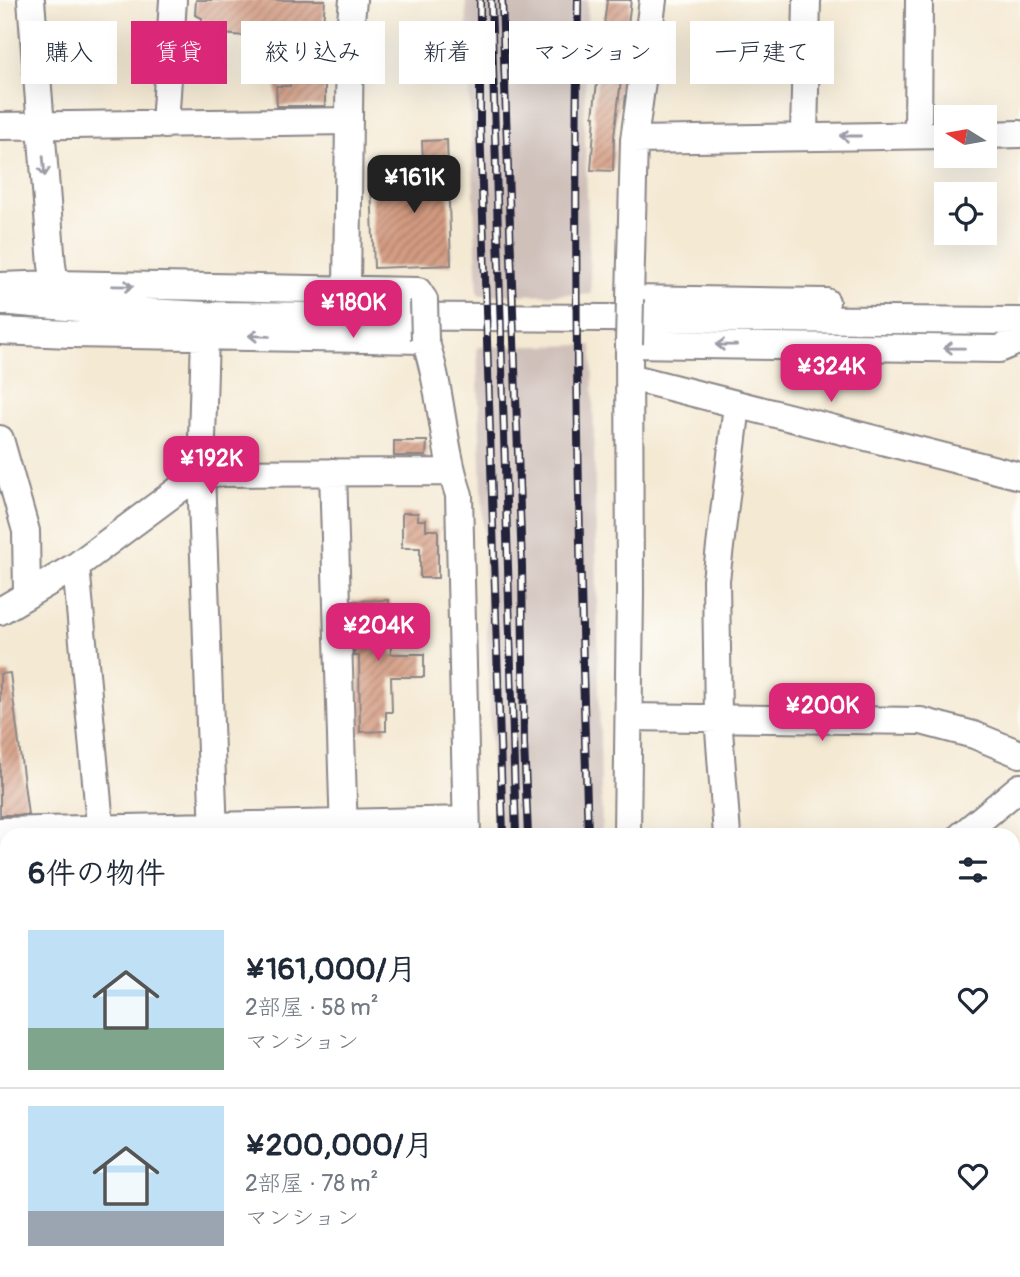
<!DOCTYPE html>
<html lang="ja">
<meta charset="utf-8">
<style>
body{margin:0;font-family:Pangolin,"Klee One",sans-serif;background:#f2f2f3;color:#1f2937;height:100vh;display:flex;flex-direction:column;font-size:26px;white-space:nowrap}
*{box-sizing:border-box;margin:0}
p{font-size:23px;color:#747a83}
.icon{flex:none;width:38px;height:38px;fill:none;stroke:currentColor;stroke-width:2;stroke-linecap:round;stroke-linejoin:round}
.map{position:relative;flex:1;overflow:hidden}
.sheet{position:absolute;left:0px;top:828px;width:1020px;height:450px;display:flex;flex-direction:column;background:#fff;border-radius:21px 21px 0 0;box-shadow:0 7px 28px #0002}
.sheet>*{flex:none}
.banner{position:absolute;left:21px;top:21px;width:978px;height:63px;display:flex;gap:14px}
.needle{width:46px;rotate:281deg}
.buttons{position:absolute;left:934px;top:105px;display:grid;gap:14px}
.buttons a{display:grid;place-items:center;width:63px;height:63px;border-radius:0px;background:#fff;box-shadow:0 7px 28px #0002;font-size:35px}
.price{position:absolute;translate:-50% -60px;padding:0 16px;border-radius:14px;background:#db2777;color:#fff;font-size:23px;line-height:46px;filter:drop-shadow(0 2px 4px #0008)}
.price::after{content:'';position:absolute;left:50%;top:42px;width:21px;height:16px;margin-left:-10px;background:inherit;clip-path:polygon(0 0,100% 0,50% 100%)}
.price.on{background:#222;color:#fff}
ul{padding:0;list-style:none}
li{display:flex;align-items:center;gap:21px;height:175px;padding:0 28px}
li+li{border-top:2px solid #e0e1e3}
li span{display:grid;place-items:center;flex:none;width:196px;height:140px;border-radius:0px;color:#555}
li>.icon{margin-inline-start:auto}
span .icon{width:84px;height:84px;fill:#fffc;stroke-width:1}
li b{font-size:30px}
h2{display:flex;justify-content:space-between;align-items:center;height:84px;padding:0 28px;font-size:30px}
.chip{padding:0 24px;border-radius:0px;background:#fff;box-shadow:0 7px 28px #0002;font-size:24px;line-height:63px}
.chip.on{background:#db2777;color:#fff}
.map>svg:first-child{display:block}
.industrial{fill:#cfc0ba}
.building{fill:url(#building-hatch)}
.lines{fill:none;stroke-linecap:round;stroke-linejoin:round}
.minor-casing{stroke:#8b8687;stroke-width:30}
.minor{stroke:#fff;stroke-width:26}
.rail-casing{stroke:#22223b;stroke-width:8}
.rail{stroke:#fdfcf7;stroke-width:5;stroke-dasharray:16;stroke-linecap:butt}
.minor-bridge-casing{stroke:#8b8687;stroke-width:30;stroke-linecap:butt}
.minor-bridge{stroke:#fff;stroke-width:26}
.oneway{stroke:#9c9ca7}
</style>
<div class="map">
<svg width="1020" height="1277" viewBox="0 0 1020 1277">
<defs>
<pattern id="building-hatch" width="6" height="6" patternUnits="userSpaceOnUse" patternTransform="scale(1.75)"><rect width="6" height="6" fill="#d39a80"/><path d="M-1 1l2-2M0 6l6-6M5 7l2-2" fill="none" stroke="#ab7d6a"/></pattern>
</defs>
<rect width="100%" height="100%" fill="#fdfcf7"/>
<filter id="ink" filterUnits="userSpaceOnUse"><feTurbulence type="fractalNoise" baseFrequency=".0143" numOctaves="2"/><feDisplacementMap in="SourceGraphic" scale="14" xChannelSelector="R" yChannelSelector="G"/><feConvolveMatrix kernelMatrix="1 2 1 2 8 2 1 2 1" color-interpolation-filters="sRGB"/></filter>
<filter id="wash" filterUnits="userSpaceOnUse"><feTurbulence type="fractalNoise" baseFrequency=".00686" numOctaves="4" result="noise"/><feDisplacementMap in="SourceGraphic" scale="28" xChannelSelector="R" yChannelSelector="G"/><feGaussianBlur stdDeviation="1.57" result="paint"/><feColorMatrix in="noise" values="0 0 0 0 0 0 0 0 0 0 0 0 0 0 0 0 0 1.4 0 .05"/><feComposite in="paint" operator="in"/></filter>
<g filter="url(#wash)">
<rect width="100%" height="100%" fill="#f4e9d3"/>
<path class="industrial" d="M466,0H588L584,118L591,294L478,295Z
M592,345L602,835H494L477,347Z
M510,1271H612L613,1277H510Z"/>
<g id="blocks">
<path class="building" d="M196,0H325L320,60L325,61L318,85H325V106H277L276,86H290L291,48H288L287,40L201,32L202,18L195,15Z
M607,0H631L614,137L613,171L591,170L595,116H593Z
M447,140L451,265L374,268L371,182L424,180L422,141Z
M394,441H427L426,456H394Z
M402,513H418V520H426V530H438V578H420V548H402Z
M389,600L391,654H424V677H391L392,712H386V731L360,732L359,656H354L353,601Z
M10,673L28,815H0V674Z"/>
</g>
</g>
<g filter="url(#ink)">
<use href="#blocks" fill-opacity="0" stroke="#8b8687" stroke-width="2"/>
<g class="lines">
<g class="minor-casing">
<path id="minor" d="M31,0L52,265L56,289L67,296
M653,0L634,140L630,299L826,302
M165,125L173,0
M0,126L349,121
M918,135L919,0
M985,135L1020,134
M804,136L807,0
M634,140L947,135
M0,286L55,284L418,291L424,300
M347,289L350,30L353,0
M0,301L89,309L206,315L1020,321
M0,331L70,334L425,340C442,390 442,445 459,495L467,835
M205,335L201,473L214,835
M630,377L1020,476
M0,439L26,531L27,595
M333,472L344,835
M76,566L101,835
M0,611L76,566L201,473L451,472
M629,717L921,721L974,735L1020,754
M0,831L466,820
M2,831L7,905
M627,835L630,594L629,344L999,349L1020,340
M727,835L718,717L716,580L737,405
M962,835L1020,787
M1013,982L1020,981
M0,1143L7,1142
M1013,1157H1020
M34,1270L35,1277
M141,1270L142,1277
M246,1270L247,1277
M364,1270L365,1277
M491,1270L492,1277
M899,1270L900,1277
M633,1277L634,1270"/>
</g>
<use href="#minor" class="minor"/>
<g class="rail-casing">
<path id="rail" d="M480,0V124L503,835
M491,0L516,835
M502,0L522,566L524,744L528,835
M578,0C573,278 579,557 588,835
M522,1270V1277
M536,1270V1277
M549,1270V1277
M598,1270V1277"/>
</g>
<use href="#rail" class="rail"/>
<g class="minor-bridge-casing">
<path id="minor-bridge" d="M424,300L425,340
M629,344L630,299"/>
</g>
<use href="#minor-bridge" class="minor-bridge"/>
</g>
<defs><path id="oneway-shaft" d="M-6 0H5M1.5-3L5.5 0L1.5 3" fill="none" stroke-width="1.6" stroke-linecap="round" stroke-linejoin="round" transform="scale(1.75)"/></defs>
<g class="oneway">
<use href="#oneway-shaft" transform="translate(850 136) rotate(180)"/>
<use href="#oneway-shaft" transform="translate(44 166) rotate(85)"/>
<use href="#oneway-shaft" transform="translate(123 286) rotate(1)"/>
<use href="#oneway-shaft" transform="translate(259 336) rotate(-178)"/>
<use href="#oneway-shaft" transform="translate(726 345) rotate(-179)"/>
<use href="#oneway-shaft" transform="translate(954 348) rotate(-179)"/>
</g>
</g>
</svg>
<div class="buttons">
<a><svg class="needle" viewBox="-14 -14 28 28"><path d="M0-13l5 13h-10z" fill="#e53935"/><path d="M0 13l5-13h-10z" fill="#747a83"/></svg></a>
<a><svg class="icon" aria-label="locate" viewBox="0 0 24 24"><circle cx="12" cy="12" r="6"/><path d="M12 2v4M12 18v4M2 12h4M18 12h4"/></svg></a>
</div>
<b class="price on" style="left:414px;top:215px">¥161K</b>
<b class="price" style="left:353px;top:340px">¥180K</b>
<b class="price" style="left:831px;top:404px">¥324K</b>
<b class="price" style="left:211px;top:496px">¥192K</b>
<b class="price" style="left:378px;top:663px">¥204K</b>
<b class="price" style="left:822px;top:743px">¥200K</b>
<div class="banner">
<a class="chip">購入</a>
<a class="chip on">賃貸</a>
<a class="chip">絞り込み</a>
<a class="chip">新着</a>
<a class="chip">マンション</a>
<a class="chip">一戸建て</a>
</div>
<section class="sheet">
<h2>6件の物件<svg class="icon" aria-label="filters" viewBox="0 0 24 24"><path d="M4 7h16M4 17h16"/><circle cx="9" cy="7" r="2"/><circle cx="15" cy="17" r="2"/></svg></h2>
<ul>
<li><span style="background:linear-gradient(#bfe0f5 70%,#7fa58c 0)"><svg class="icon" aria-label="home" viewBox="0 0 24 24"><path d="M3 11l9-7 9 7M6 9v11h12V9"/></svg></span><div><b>¥161,000/月</b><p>2部屋 · 58 m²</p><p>マンション</p></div><svg class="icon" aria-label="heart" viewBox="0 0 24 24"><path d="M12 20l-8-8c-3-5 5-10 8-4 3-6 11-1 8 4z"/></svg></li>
<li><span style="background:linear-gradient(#bfe0f5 75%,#9aa5b1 0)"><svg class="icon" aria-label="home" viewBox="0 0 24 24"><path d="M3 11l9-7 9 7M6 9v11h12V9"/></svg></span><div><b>¥200,000/月</b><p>2部屋 · 78 m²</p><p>マンション</p></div><svg class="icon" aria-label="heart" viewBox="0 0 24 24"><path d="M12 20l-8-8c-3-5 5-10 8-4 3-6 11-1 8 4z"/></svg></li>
</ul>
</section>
</div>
